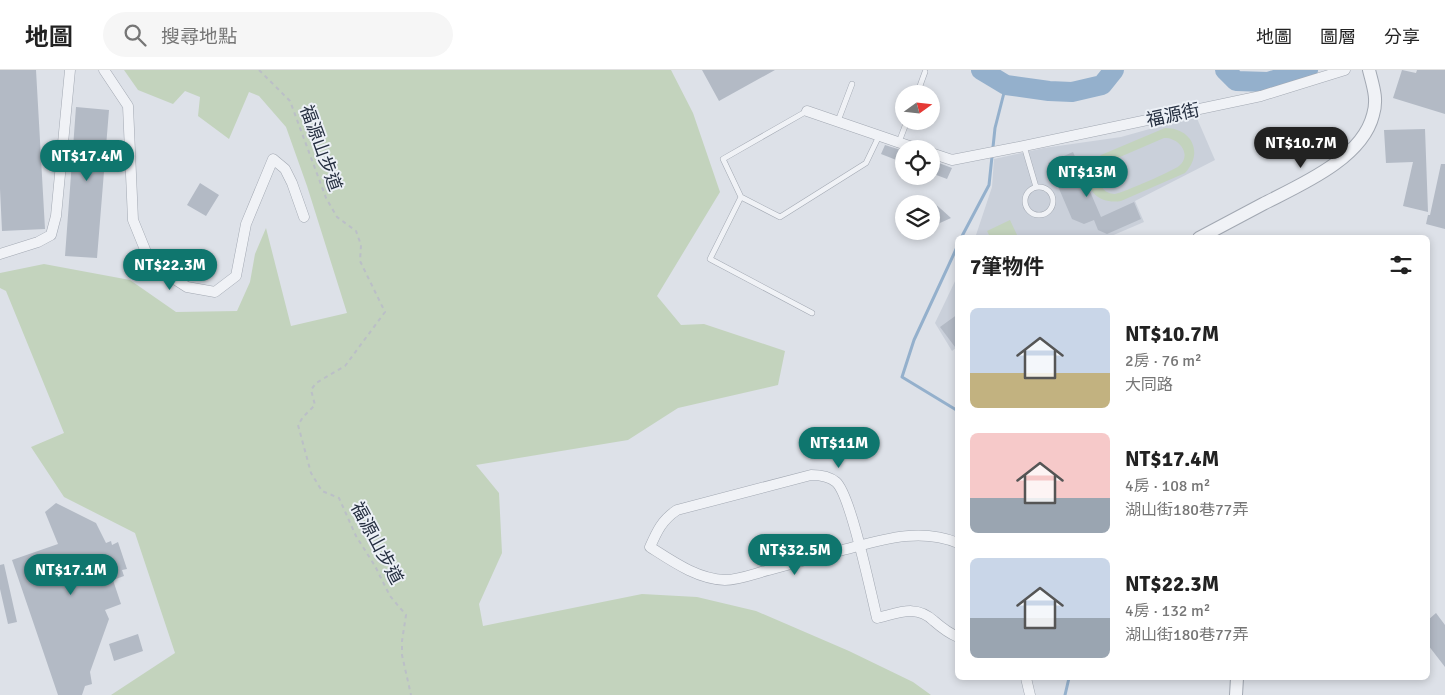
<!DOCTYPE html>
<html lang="zh-TW">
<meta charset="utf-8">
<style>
body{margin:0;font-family:Signika,"Noto Sans TC",sans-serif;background:#f6f6f6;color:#222;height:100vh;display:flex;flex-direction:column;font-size:19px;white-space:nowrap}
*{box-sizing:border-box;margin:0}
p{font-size:16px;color:#767676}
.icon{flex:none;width:28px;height:28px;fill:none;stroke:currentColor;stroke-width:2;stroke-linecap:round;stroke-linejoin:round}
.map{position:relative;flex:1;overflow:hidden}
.details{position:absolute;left:955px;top:165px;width:475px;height:445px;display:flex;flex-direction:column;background:#fff;border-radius:8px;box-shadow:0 2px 8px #0003}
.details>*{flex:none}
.needle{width:32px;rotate:75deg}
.tools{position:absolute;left:895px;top:15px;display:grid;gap:10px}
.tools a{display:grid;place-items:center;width:45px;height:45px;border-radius:50%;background:#fff;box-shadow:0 2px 8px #0003;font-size:25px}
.price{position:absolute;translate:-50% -42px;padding:0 11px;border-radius:18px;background:#0f766e;color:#fff;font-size:16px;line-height:32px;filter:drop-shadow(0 1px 2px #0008)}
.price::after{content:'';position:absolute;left:50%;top:30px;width:15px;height:11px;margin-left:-8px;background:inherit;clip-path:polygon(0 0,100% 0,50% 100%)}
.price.selected{background:#222;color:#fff}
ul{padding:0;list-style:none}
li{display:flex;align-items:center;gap:15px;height:125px;padding:0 15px}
li span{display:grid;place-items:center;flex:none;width:140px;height:100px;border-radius:8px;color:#555}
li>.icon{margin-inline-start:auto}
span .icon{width:60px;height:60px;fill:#fffc;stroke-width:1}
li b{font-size:21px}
h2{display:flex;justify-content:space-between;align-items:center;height:60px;padding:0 15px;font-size:21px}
header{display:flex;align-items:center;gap:30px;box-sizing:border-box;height:70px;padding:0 25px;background:#fff;border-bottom:1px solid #e0e0e0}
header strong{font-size:24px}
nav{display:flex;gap:28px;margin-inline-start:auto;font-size:18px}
.search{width:350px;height:45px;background:#f6f6f6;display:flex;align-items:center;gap:12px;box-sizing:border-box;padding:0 18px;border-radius:28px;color:#767676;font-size:19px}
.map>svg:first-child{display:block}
.built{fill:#cad0da}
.green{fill:#c3d3bd;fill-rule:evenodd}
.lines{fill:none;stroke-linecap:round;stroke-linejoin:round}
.stream{stroke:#94b0cc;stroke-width:3}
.river{stroke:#94b0cc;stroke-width:20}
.building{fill:#b3bac5}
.service-casing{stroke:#a2a8b2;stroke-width:6}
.minor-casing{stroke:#a2a8b2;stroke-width:11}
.tertiary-casing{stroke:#a2a8b2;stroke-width:14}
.path{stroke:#bbbfc7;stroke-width:2;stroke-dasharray:4 4;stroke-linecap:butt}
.service{stroke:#f0f2f6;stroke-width:5}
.minor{stroke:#f0f2f6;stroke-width:10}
.tertiary{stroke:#f0f2f6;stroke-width:12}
.labels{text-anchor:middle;stroke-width:4;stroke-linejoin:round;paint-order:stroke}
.street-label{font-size:18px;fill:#252f40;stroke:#ecf0f6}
</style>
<header>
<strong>地圖</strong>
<div class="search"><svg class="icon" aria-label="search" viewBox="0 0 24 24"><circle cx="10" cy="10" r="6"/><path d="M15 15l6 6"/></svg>搜尋地點</div>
<nav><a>地圖</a><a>圖層</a><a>分享</a></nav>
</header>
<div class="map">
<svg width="1445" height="625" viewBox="0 0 1445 625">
<rect width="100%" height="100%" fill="#dde1e8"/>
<path class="built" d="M1196,46L1215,90L1135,131L1144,152L1109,167L975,168L992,117L994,89L1044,78L1121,67Z
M957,207V277L952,281L935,253Z"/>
<path class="green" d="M124,0H671L693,43L720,122L657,226L681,255L704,254L785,281L778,315L678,338L628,370L476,395L499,423L502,483L479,534L483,556L642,524L697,527L756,541L849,581L913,612L931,625H111L175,583L135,463L64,427L31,377L64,363L6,221L0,218V203L44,194L130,210L176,242L237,241L250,212L255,184L266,158L291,256L347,243L307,116L286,57L259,26L249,22L229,69L198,46L200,27L185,21L173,34L138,20Z
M1165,58C1192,58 1204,83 1185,103L1121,131C1090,136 1076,105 1101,85ZM1164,68C1178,67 1193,84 1179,96C1173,101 1122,123 1115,124C1108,124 1102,120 1100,113C1096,105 1100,98 1106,93Z
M1010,150L1018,167H990L987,161Z"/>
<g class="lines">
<path class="stream" d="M961,168L989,115L995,58L1006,15
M958,175L914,270L902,307L958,341
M1065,625L1069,608"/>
<path class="river" d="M981,0L1006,15L1049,21L1072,22L1102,15L1114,0
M1225,0L1236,11L1268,12L1308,0"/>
</g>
<path class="building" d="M0,0H36L45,159L2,161L0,119Z
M702,0H775L719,31Z
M1402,0L1416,3L1417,0H1445V44L1393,28Z
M76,37L109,40L97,188L65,186Z
M1425,59L1428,142L1403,136L1413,92L1386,93L1384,60Z
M885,75L904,81V93L881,84Z
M1073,82L1101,147L1134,132L1141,149L1107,164L1098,160L1094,150L1084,154L1072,149L1048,93Z
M931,90L952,98L947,109L931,103Z
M1441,94H1445V159L1426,154L1428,145H1430Z
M200,113L219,125L206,146L187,135Z
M931,130L951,148L931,157Z
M958,244V281L940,257Z
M56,433L96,453L106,473L111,471L112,475L118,472L127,499L122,500L124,506L113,510L121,534L105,540L109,549L90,602L92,614L85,616L82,625H58L12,490L58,474L45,442Z
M4,494L17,552L8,554L0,519V495Z
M1436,543L1445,555V597L1428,575V550Z
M138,564L143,581L114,591L109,574Z"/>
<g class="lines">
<g class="service-casing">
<path id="service" d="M917,24L925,2
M807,41L723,89L741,127L710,189L812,243
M838,51L852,14
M899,72L907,51
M1024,76L1036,117
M1025 131a14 14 0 1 1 28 0a14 14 0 1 1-28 0Z
M741,127L780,147L866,93L879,66"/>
</g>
<g class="minor-casing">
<path id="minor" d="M104,0L128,36L133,150L146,182L162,201L187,217L215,222L236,206L246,154L273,89L285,99L292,113L304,147
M807,41L918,79
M931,83L952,90L1024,76L1261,26L1345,0
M0,184L38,172L51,165L56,146L70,0
M958,473C919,457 881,470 843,480C818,487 794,493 769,500C756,503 739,510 725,510C697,509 672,491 650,477C657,461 662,450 677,440L811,405C820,405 829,406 836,412C851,425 871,524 877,548C899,543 916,534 934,551C942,558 948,563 958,567
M1026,608L1030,625"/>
</g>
<g class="tertiary-casing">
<path id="tertiary" d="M1199,168C1220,157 1242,145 1263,134C1300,115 1362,89 1373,45C1378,29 1373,16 1369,0
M1236,625L1237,608"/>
</g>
<path class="path" d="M259,0L290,31L326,128L337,147L356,161L361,175L360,191L385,242L345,296L316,313L311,320L315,335L303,347L298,355L311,403L322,421L339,428L356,466L375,496L390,526L406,545L402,571V585L411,625"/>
<use href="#service" class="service"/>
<use href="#minor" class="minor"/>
<use href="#tertiary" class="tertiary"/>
</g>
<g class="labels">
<g class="street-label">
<text transform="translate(1173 45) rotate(-12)" y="6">福源街</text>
<text transform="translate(321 78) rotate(70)" y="6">福源山步道</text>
<text transform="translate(377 473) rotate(62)" y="6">福源山步道</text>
</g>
</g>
</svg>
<div class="tools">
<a><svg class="needle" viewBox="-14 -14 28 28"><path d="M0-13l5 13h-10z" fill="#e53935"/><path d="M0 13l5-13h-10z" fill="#767676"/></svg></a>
<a><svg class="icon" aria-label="locate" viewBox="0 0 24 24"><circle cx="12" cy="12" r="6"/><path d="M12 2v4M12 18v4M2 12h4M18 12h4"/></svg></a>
<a><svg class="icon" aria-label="layers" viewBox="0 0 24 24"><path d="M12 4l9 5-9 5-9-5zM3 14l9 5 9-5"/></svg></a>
</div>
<b class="price selected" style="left:1301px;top:99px">NT$10.7M</b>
<b class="price" style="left:87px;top:112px">NT$17.4M</b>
<b class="price" style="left:1087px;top:128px">NT$13M</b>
<b class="price" style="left:170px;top:221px">NT$22.3M</b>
<b class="price" style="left:839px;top:399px">NT$11M</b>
<b class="price" style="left:795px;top:506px">NT$32.5M</b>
<b class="price" style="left:71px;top:526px">NT$17.1M</b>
<section class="details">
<h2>7筆物件<svg class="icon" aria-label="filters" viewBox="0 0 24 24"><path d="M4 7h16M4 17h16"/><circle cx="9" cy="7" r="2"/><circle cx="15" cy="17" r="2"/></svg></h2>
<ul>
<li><span style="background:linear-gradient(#c9d6e8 65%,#c2b280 0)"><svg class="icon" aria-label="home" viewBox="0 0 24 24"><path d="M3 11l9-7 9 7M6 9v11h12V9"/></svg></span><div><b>NT$10.7M</b><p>2房 · 76 m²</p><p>大同路</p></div></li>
<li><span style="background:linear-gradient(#f6c9c9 65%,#9aa5b1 0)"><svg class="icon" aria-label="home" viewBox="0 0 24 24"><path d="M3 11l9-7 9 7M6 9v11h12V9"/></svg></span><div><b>NT$17.4M</b><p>4房 · 108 m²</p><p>湖山街180巷77弄</p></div></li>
<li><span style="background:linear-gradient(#c9d6e8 60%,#9aa5b1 0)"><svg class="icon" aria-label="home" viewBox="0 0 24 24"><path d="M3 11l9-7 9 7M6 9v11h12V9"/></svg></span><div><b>NT$22.3M</b><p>4房 · 132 m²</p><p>湖山街180巷77弄</p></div></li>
</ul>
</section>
</div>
